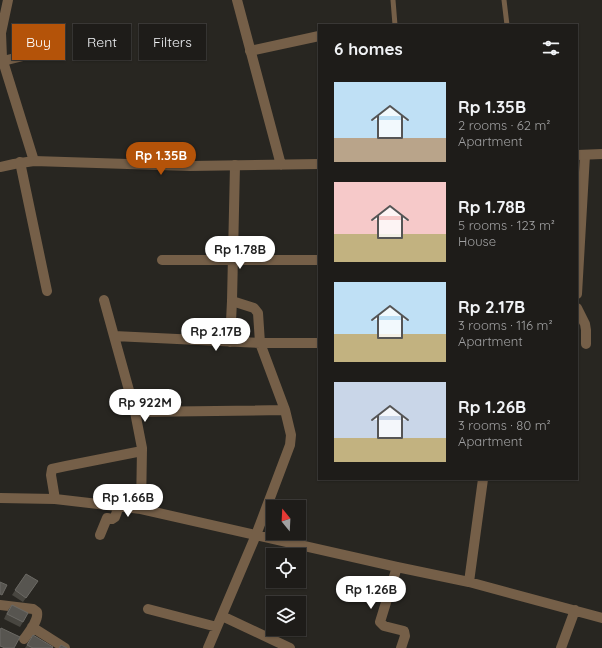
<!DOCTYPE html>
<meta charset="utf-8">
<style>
body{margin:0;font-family:Quicksand,sans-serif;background:#2b2926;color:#f1f3f6;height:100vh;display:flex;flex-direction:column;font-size:15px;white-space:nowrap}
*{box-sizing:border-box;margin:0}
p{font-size:13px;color:#a1a1a2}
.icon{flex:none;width:22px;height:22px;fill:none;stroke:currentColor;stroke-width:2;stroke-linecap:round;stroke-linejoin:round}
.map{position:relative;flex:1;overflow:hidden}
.side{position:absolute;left:318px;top:24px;width:260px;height:456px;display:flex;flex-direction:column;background:#1e1c19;border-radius:0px;box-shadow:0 1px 3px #0004,0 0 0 1px #3c3a38}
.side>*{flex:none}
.top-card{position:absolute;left:12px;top:24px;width:246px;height:36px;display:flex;gap:8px}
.needle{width:26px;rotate:342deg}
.buttons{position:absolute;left:266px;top:500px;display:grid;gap:8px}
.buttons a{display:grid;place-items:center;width:40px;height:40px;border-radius:0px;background:#1e1c19;box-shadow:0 1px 3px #0004,0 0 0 1px #3c3a38;font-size:20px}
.price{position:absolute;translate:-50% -34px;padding:0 9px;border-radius:14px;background:#fff;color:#222;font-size:13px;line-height:26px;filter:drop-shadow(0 1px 2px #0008)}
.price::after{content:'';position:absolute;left:50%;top:24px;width:12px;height:9px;margin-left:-6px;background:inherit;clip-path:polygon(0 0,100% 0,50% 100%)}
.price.on{background:#b45309;color:#fff}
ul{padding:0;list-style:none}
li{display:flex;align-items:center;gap:12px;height:100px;padding:0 16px}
li span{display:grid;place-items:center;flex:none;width:112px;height:80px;border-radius:0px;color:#555}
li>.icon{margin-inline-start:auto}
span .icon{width:48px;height:48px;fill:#fffc;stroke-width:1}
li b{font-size:17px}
h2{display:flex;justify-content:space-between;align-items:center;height:48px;padding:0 16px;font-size:17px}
.tag{padding:0 14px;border-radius:0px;background:#1e1c19;box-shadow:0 1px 3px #0004,0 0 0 1px #3c3a38;font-size:14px;line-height:36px}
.tag.on{background:#b45309;color:#fff}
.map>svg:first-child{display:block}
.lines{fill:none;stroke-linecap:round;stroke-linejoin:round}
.service{stroke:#755f48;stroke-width:5}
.minor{stroke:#755f48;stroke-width:10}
.tertiary{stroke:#755f48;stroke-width:10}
.wall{fill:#484640}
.building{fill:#575550;stroke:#6b6964}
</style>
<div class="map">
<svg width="602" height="648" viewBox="0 0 602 648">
<rect width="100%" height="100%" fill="#282621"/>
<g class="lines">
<path class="service" d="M393,0L395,25
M504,0L507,25"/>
<path class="minor" d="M8,0L1,33L2,58L34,161
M250,51L319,36
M3,61L39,52L59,50
M20,162L47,291
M162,260H319
M577,294L585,155
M104,300L135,412L285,410
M577,308L585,324L586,330V344
M114,336L260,343H319
M230,342L232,301
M135,412L142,448L141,509
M0,498L55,499L141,509L397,567L469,582L602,618
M55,499L51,475L52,469L66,466L142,451
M100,535L107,518L112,519L115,517L119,506
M397,567L380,622L384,626L404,631L405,636L401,648
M469,582L483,479
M0,605L33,609L37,612C39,620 29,632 24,639
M148,609L217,627
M222,616L290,648
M32,627L65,648
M208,648L256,535L290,445L291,435L285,410L260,343L258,313L254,308L232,301L235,165
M561,648L575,610"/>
<path class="tertiary" d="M237,0L281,165
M577,155L602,154
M0,167L14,164L34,161L190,166L319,164"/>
</g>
<path class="wall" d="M26,574L38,581L23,602L12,595Z
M12,605L23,622L20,627L4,619L8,610Z
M33,635L52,648H23H25Z"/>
<path class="building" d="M26,574L38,581L26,598L15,590Z
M0,582L7,585L2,595L0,594Z
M12,605L28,613L23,622L7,614Z
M1,628L20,637L14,648H5L0,646V630Z
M33,635L53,647L52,648H33L27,645Z
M61,645L67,648H59Z"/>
</svg>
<div class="buttons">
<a><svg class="needle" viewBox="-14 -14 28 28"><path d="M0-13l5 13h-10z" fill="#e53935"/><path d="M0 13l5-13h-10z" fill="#a1a1a2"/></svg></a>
<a><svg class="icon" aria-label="locate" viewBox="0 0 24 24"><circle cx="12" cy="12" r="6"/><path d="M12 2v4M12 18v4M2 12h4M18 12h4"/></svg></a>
<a><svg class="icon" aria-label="layers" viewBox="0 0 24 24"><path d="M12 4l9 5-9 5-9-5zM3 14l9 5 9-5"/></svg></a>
</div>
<b class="price on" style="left:161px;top:176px">Rp 1.35B</b>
<b class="price" style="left:240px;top:270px">Rp 1.78B</b>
<b class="price" style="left:216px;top:352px">Rp 2.17B</b>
<b class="price" style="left:145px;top:423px">Rp 922M</b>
<b class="price" style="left:128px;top:518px">Rp 1.66B</b>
<b class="price" style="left:371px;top:610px">Rp 1.26B</b>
<div class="top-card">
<a class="tag on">Buy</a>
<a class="tag">Rent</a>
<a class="tag">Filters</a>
</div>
<section class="side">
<h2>6 homes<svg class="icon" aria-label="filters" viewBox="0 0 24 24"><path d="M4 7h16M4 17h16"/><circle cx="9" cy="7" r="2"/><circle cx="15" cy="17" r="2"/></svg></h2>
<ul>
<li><span style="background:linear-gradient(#bfe0f5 70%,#b9a48a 0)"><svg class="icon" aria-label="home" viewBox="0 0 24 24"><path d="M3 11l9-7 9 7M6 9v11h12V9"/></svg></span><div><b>Rp 1.35B</b><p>2 rooms · 62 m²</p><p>Apartment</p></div></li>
<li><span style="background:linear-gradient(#f6c9c9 65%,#c2b280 0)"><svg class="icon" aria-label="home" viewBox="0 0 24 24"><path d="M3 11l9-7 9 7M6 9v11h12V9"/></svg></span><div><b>Rp 1.78B</b><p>5 rooms · 123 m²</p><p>House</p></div></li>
<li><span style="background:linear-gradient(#bfe0f5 65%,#c2b280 0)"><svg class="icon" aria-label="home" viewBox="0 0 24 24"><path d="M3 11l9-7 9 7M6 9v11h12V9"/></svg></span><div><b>Rp 2.17B</b><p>3 rooms · 116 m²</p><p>Apartment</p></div></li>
<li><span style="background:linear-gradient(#c9d6e8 70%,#c2b280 0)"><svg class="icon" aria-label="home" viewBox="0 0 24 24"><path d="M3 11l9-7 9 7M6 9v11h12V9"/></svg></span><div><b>Rp 1.26B</b><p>3 rooms · 80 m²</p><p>Apartment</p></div></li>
</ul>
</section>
</div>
